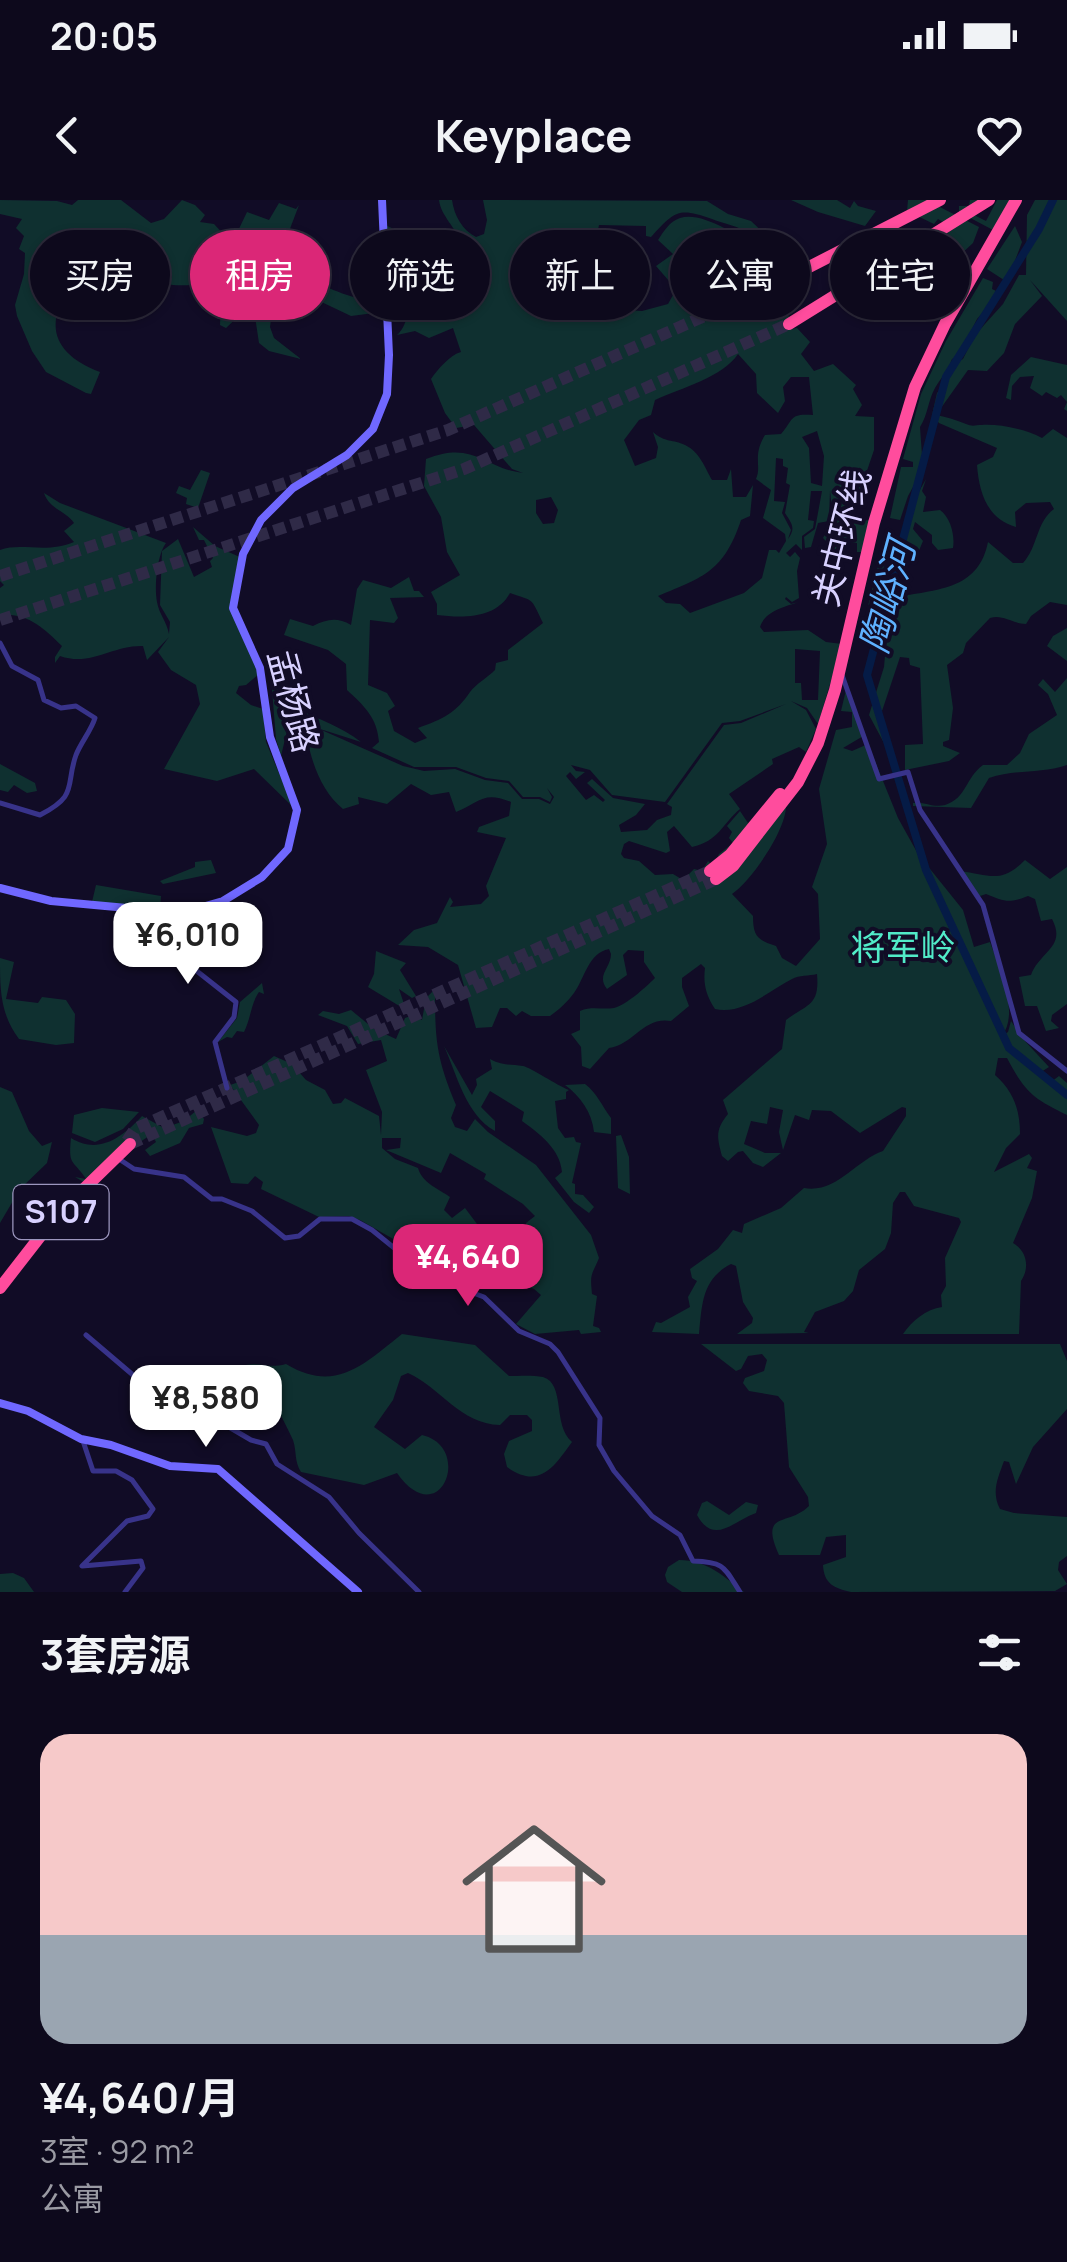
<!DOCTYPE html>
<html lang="zh">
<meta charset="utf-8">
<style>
body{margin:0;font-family:Manrope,"Noto Sans SC",sans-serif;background:#1b1729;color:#f1f3f6;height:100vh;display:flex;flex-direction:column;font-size:38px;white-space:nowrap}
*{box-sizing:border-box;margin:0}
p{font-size:32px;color:#9a9aa3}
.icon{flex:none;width:55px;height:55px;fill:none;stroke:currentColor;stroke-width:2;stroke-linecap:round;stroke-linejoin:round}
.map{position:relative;height:1392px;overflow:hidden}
.panel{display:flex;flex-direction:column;background:#0d091c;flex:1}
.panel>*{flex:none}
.top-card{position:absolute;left:30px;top:30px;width:1008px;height:90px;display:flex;gap:20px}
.price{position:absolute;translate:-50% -85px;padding:0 22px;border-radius:20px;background:#fff;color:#222;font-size:32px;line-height:65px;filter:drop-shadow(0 2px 5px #0008)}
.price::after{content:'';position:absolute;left:50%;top:60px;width:30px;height:22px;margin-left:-15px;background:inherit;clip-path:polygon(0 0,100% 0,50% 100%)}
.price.active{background:#db2777;color:#fff}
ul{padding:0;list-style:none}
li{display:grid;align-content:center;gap:20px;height:530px;padding:0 40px}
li+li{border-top:2px solid #2d2a3b}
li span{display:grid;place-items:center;height:310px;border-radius:30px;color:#555}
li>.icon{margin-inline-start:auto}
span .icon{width:180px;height:180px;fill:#fffc;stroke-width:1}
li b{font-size:42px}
h2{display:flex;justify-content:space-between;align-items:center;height:120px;padding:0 40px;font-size:42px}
.tag{padding:0 35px;border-radius:45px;background:#0d091c;box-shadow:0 2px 8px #0004,0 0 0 2px #2d2a3b;font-size:35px;line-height:90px}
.tag.active{background:#db2777;color:#fff}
.status{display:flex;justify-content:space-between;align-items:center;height:70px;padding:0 50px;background:#0d091c;direction:ltr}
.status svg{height:28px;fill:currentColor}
header{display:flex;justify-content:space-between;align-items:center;height:130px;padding:0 40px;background:#0d091c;font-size:45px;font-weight:700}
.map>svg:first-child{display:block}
.green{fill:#0f3030;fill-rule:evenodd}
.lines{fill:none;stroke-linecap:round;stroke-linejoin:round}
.river{stroke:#051b46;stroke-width:8}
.highway-tunnel{stroke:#2f2a47;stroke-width:12;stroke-dasharray:12 6;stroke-linecap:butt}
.street{stroke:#38338a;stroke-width:5}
.secondary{stroke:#7068ff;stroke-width:8}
.highway{stroke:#ff4c9d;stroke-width:12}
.labels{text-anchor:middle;stroke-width:8;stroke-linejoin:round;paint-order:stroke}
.shield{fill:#110c26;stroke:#9c96be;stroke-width:2.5}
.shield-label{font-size:32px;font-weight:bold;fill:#d8d1ff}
.street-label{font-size:35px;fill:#d8d1ff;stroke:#110c26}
.park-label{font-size:35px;fill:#51ebc8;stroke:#110c26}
.water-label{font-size:38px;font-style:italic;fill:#5fb1ff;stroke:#110c26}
</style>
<div class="status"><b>20:05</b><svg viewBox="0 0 49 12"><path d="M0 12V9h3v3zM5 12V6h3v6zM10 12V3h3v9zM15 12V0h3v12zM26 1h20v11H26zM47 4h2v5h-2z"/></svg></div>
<header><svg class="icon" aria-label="back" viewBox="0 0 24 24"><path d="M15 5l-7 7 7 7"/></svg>Keyplace<svg class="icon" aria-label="heart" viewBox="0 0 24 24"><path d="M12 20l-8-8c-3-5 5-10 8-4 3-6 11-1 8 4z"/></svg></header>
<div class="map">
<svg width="1067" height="1392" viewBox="0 0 1067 1392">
<rect width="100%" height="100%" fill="#110c26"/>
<path class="green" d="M0,0L57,1L72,5L78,0H121L151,23L164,19L182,0L195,5L205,15L200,22L214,24L228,39V30L236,35L247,12L269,20L279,3L296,9L299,5L288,34L297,39H308L328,57L323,67L301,70C315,85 349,97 369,101V90L381,89L382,112L351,116L292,88L275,90L270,127L274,138L301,159L269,151L259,143L254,110L248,107L226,128L220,125L221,101L215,89C198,81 182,88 168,84L172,77L164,51L157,49L150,55L117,42L110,44L140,57L141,68L134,80L107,86L102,90L73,84C41,125 55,155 100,172L91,194L86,193L46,172L32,151L17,116L15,105L24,74L25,53L19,49L24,36L16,28L22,19L0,14Z
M439,0H452C454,15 462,30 476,37L484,34L487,20L483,0L707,1L728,14L751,21L784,52L801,58L799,63L803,68C776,67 764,42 743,30C734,25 722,23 712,19C678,7 675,11 651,37L646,36V26L599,25L598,30L572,32C560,48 538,42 523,55L537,50L536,91L570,107L642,111L668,104L673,95L669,81L656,66L673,54L658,40C664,31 669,22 680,18C711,8 771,61 800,75L795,76L778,65L759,60L771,75L770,96C783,104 791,114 791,129L797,128L810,142L801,154L814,171L833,164L856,185L853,189L862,205L855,216L874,217V250L852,315L856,321L873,320L865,352H857V343L845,342L844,352L836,351L823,338L833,319L830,290L829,321L818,323L811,347L805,348L804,337L815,329L822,291H811L808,320L814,321L813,328L802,336V350L796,344L786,353L790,357L795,352L800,358L797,371L799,398L792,402L786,397L785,399L791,404L799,402C784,407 765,411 760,427L764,432L808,430L826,442L842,444L818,524L807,508L791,501L806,510L816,529L806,552L799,547L772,559L773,564L729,594L740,609C722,624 719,641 692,647L674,626L667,632L670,651L666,653L629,641L624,644L621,654L624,658L639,661L655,675L673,674L683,680L694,669L702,671L708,661L713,666L719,654L733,643L729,638L732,632L727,626L740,611L748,623L786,605C787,629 752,680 732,694L753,716C753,736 757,740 776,746L782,758L796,766L820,739L818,694L812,687L827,644L819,589L836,530L852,527V512L841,511L846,490L865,535L843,548L852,551L868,544L898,618L918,654L963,710L974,747L990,742C999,767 1020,812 1002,836L1008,832L1011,821L1024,840L1049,867L1041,872L1042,876L1051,882L1059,876L1067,883V915C1032,898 1025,892 1007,858H998L995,875C1013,891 1020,909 1020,934L1006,948L994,972L1029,954L1032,958L1027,968L1037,971L1032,998L1013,1043C1027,1051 1030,1068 1021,1081L1019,1134H903C912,1121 926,1109 942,1107L941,1095L946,1086L945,1058L961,1022L959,1018L914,1006L905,992H900L893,1003L891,1033L885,1049L859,1070L853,1091L844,1101L815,1112L804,1132L809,1133L737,1134L752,1123L753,1118L743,1102L736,1066L731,1064C702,1079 702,1104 699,1134L652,1132L656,1122L661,1123L690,1107L688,1097L697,1081L692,1078L690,1069L718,1049L733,1030L742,1033L744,1024L781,1008L804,988C836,994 856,960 883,951L906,916V908L902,907L860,933L831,911L812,910L809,920L795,915L783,950L779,932L783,910L770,907L767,924L751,921L744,944L765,953H781L763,967L753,963L743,951L738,952L728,961L722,956C717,937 715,930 728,914L723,900L782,849L786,820C806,804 820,807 817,774C809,776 799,775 792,779C769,791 743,815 715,809C706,795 703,784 705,768L701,764L682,778V787L689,806L671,821C644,816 633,845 609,848L590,869L582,866L581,847L571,834L580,830V811C592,806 602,810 614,808C626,805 645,788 655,778L644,762V751L628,750L623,755L627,775L607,789C596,775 611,768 611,754L609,749C588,753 585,778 574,793C568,801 559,810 550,816H531L522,811L516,816L507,808H500L492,827L476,828L458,765L428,747L398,745L414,730L437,723L450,697L453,702L450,707L481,704L489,696L486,686L506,638L477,632L479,627L509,616L511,602C483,590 479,603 456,612L449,592L431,595L411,584L387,604L358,597L359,604L343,609C322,592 312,564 307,538L289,532L298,524H308L302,520L296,508C319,520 341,526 361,542L317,528L403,566L424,571L455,569L485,580L508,583L522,599H539L550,604L554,597L547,588L552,597L550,602L540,597H523L509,581L486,578L456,567H414L372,548L379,542C377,517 364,506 347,490L346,464L328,450L284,435L290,419L313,426C327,419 337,417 351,425L357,389L363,380L391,388L409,377L414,391H419L424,397L390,398L398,418L394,423L370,420L368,485L387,493L395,506L388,511L394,531L415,543L427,538L418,528C443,519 456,513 470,492C476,484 488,477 495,470L496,463L508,460V450L543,423C530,396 535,402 510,393C496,419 463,418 437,415V404L431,392L460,375L447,352L441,317L424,286L426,259C474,240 483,268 523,273L512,269L474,225L456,228L445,213L431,179C438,169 450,155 461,152L453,128L429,138L415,131L397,135C411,123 405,102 419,90L429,92L434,86L391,68L383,24L428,45L432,54L444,55L459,43C457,27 441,17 439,0ZM738,154L756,174L757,193L778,213L785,201L783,187L791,177H809L813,215C789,213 794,219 781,234L765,235C752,256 762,266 756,279L771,290L763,318L785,334L786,341L779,353L776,350H769L762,378L744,393L690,413L680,404L666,403L658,396C704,377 724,371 741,320L750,316L753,285L746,297H733L731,269L727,280H712C705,268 700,252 685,245C673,239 665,243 653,232L658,247L656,258L635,266L624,240L639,220L651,215L655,200C681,188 723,177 738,154ZM817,231L824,256L822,286L811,283L809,248L802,237ZM776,258L783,259V266L788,268L786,283L790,285L785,313C792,324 796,328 788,339L791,330L782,313L785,302L774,301ZM551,297L558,310L554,323L543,324L536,313V300ZM795,449L820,451L818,500H802L801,483H795ZM786,504L741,523L724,525L667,604L672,607L671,615L657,620L647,630L621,632L619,625L636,615L645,604L613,598L592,579L587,583L605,600L603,602L594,595L586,600L566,576L570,572L576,579L585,572L576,571L571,565L590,570L612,595L665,602L722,523L740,521Z
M791,0H837L850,8L854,1L858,6L876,11L865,26L818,12Z
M908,0H931L932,3L979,27L973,43L959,56L947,48L941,54L939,49L951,27L938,19L934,24L907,11Z
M970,0H981L974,15L986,21L997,0H1011L993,30L959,12V6H969Z
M1035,0H1067V121L1030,80L1042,96L1015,124L1004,153L987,171L968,170L936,215C947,217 956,220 966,224C973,227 975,225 982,225C1000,224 1025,229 1042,238L1053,229L1067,238V405L1050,402L1031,416L1026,424C1013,424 1003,414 990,418L966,443L963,453L947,465L953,508L949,540L943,542V546L960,553L949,561L905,570V545L923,544L920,468L910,465L909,458L900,457L881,514L885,545L869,515L884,467L888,421L903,396C943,389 979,387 988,342L1013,363H1023C1038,347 1036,322 1054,309L1050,302L1026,303L1015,312L1016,327C987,319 979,292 977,265L993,257L997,248L939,223L932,215L937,193L952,174L955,163L963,159L975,135L1003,104L1019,75H1026L1027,15Z
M1015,26L1022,42L1007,82L987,69Z
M983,78L993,82L992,89L998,92L1002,86L1005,88L977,119L958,157L952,159C948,172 941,177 935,188C928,200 928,215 920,227L923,269L908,296L900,320L890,318L901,267H913V262L903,259L921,194L946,141Z
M1031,157L1067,165V211L1064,209L1067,202L1061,195L1057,198L1046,192L1042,196L1030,188L1034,176L1020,177L1012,186L1011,200L1006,198L1011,175Z
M201,270L210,273L198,308L186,304L187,298L176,293L179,286L190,290Z
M926,279L922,291L926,297L923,312L940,310C951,318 955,336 953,348L938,350L932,343V335L915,322L913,329L923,341L915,360L905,366L906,315Z
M44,293L60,303L166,343C157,355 154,386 157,402C159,414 167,422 169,434L170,422L160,405L162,351L178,339L194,377L212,367L210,361L213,358L204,340H199L193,327L215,346L242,358C224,407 242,428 259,474L246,485L239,486L236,493L251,505L263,509L266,542L293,607L254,569L217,581L164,569L200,504L196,485L171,470L158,452L169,437L147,460L143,446C112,445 91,467 60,456L55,463V457L62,446C44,428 27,412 0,415V388L4,385L0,381V350C21,342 47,354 74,342L64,331L74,323C66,311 49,309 44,293Z
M886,334L898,339L897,348H892L876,414H866Z
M1067,428V461L1047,446L1053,436Z
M271,477L277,480L292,512L285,527L287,531L281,556L276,539Z
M1067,478V565C1040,574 1015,569 989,578L971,608L913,606V603C924,601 933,608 945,605C967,598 965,578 983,565H1007L1020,553L1029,534L1057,515L1048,494L1038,485L1043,479L1055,492Z
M0,564L35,583L37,591L27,593L14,585L8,592L0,590Z
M211,660L216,673L163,684L160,681L195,667V662Z
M1025,660L1050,679L1067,667V804L1052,815L1051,821L1059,828L1046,831L1037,806H1025L1019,777L1031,775C1039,752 1067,747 1052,719L1041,721L1035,699L1028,696C1008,704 1004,701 986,694L980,696L959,671C991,675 1001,684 1025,660Z
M96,685L161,696L160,710L92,702Z
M376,751L406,763L400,770L416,796L412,798L399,789L406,810L368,787L374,774Z
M0,758L14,762L6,799L38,803L42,797L66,800L75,814L74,843L56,845L19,839C0,814 0,789 0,758Z
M262,783L264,794L259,792C251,803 251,818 244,832L237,831L232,838L227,837L218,842L237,818L240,802Z
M435,789C435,840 436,857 456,905L451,918L455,927L467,931L475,919L488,932L536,965L591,1035L599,1058C591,1077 590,1073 592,1094L597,1096L593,1126L599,1128L601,1132L581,1134L579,1130L535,1134L516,1124L541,1095L534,1089L512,1081L503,1063L456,1065L440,1059L433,1060L426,1070L395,1040L360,1020L349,1016L319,1017L261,989L263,982L255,976L248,984L231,983L211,927L247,936L256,933L259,925L230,885L242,881L274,856L292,864L306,880L325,890L333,904L341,903L345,898L379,916L381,935L382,912L366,870L387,861L381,840L358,844L347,826L318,815L323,811L339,814L351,810L374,829L396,839L405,818L414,815L422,820L426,798ZM382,938H401L400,948L386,950L441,973L450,953L486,974L484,979L523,1004L535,1016L526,1023L528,1035L522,1045L486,1036L465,1008L452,1018L444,1010L450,997C439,989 422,983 418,968L395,959L382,948Z
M444,846L472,895L477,885L476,879L492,869L490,859C503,866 510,864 523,866C532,868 556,885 569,890L566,892V899L555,901L558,928L565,938L574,937L576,942L581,943L572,983L575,984V994L583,995L594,1007L589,1013L574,1002L555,978L562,972C560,949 540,934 522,921L524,912L490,891L481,907L495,921V931C466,915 457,875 444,846Z
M585,884C597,893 602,906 611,918V934L594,932C592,912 580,896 565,885Z
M0,887L12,892L29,931L42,946L52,942L47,963L20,989L0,1023Z
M102,908L139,912L123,929L95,942L72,933L74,915Z
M197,910L204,919L203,924L189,928L180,943L150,956L145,950L156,942L152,934L125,952L87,984L75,977L86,979C73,959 68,967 71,938C98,955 122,938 142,916L164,928L184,921Z
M621,935L629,957L630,994L618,988L616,936Z
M402,1134L475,1145L509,1176C519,1176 533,1175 543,1177C566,1184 552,1225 572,1242C554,1267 539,1290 507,1267L504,1254L509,1241L532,1231V1220L527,1215H510L500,1225C460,1224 441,1188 408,1173L401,1176L393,1200L374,1227L405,1249L422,1235C474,1247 440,1334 397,1273L364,1285L301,1272C294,1261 297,1252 293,1240C290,1233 279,1211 274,1204C261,1185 235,1200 245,1165C261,1162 267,1169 286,1164C336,1194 364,1164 402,1134Z
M701,1144H1060L1067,1161V1209L1033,1247L1016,1284L1009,1262L1004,1261C998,1278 991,1292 1000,1309L1014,1313L1067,1317V1356L1059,1362L1058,1370L1067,1384L1055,1391L851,1392C834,1388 824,1384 823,1365L846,1357V1335L826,1337L820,1355H779C759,1310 788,1327 809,1306L808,1297L789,1267L784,1203L778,1196L749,1191L743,1183L745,1178L764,1171L767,1160L762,1154L748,1156L741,1169L736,1171Z
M707,1301L729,1315L746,1302L758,1305L756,1313C733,1321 714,1346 697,1315L702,1303Z
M679,1360C707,1360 723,1376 744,1392H682L667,1382L665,1375L668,1367Z
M13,1373L24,1378L34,1392H0V1374Z"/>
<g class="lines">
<path class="river" d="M1053,0L1039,29L946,177L867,475L926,670L1009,848L1067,895"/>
<path class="highway-tunnel" d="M0,376L448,230L772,86
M0,420L464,269L789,124
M127,941L135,929L710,671
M130,944L716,679"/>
<path class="street" d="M0,443L12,466L38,480L44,500L61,508L76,506L95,518C91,531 81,542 76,555C65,586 79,595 40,615L0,603
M842,475L879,579L908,572L920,610L983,705L1019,833L1067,871
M147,709L149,728L143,760L148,763L164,755L179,757L236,802L234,817L215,842L227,888
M119,959L134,969L184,977L212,999H222L252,1011L285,1038L299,1036L320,1019H352L372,1030L430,1077L484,1097L519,1131L550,1144L558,1152L600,1218L599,1245L614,1271L652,1316L680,1335L693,1361C725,1362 724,1367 740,1392
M86,1135L133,1175L144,1197L154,1207L176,1218L222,1223L251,1240L266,1244L277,1264L329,1297L359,1333L419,1392
M83,1241L93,1271H116L132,1280L153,1309L148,1316L127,1321L82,1366L141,1361L143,1368L125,1392"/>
<path class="secondary" d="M0,688L51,701L181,713L223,701L262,677L288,649L297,610L270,537L260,468L233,408L243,354L261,320L293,288L347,255L373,229L387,194L389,155L382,0
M0,1203L28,1211L81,1239L111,1245L170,1266L218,1269L358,1392"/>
<path class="highway" d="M772,86L940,0
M789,124L989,0
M710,671L730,655L780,594
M716,679L733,666L798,582L818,543L835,490L874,323L915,187L945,124L1016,0
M0,1088L56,1016L130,944"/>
</g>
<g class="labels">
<rect class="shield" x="13.5" y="985" width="95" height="54" rx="8"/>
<g class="shield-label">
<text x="61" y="1023">S107</text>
</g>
<g class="street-label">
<text transform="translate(842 338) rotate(-76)" y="12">关中环线</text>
<text transform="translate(293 501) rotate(75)" y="12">孟杨路</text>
</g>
<g class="park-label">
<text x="903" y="760">将军岭</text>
</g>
<g class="water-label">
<text transform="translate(888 397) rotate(-75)" y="13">陶峪河</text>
</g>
</g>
</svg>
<b class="price" style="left:188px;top:787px">¥6,010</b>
<b class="price active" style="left:468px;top:1109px">¥4,640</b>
<b class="price" style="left:206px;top:1250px">¥8,580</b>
<div class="top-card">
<a class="tag">买房</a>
<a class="tag active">租房</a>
<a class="tag">筛选</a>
<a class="tag">新上</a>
<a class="tag">公寓</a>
<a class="tag">住宅</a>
</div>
</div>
<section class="panel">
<h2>3套房源<svg class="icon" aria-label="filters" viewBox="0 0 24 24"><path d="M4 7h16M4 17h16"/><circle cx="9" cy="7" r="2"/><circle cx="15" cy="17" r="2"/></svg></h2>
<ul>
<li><span style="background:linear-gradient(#f6c9c9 65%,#9aa5b1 0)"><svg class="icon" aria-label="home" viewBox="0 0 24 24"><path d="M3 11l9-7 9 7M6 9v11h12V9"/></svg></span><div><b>¥4,640/月</b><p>3室 · 92 m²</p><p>公寓</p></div></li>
</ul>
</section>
